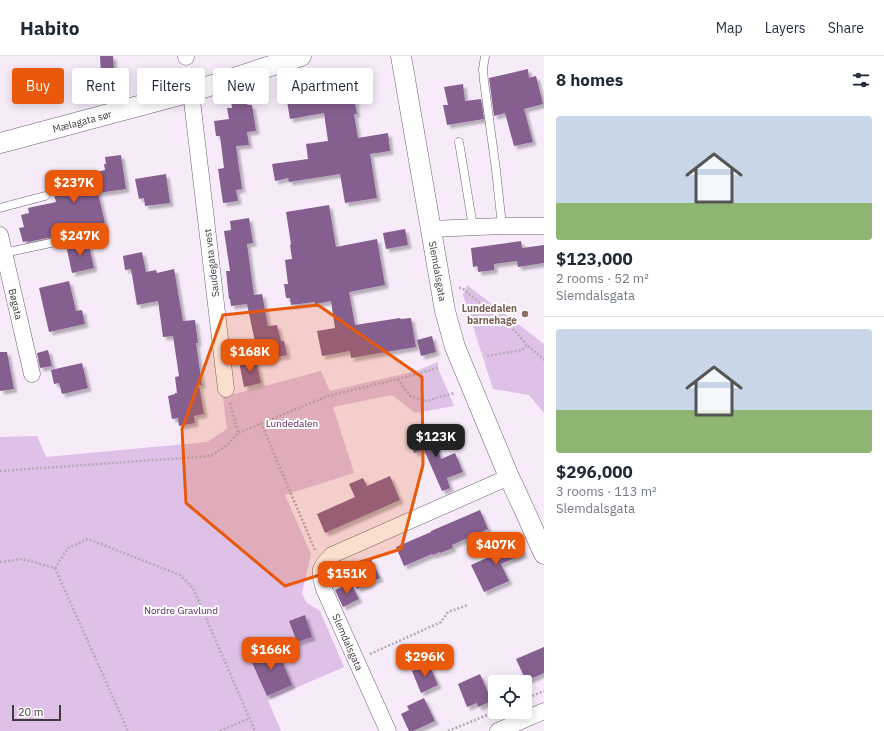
<!DOCTYPE html>
<meta charset="utf-8">
<style>
body{margin:0;font-family:"IBM Plex Sans",sans-serif;background:#f6f6f7;color:#1f2937;height:100vh;display:flex;flex-direction:column;font-size:15px;white-space:nowrap}
*{box-sizing:border-box;margin:0}
p{font-size:13px;color:#747a83}
.icon{flex:none;width:22px;height:22px;fill:none;stroke:currentColor;stroke-width:2;stroke-linecap:round;stroke-linejoin:round}
.map{position:relative;flex:1;overflow:hidden}
.drawer{display:flex;flex-direction:column;background:#fff;width:340px}
.drawer>*{flex:none}
.guide{position:absolute;left:12px;top:12px;width:380px;height:36px;display:flex;gap:8px}
.fabs{position:absolute;left:488px;top:619px;display:grid;gap:8px}
.fabs a{display:grid;place-items:center;width:44px;height:44px;border-radius:4px;background:#fff;box-shadow:0 2px 10px #0003;font-size:20px}
.scale{position:absolute;left:12px;bottom:10px;width:49px;box-sizing:border-box;padding-left:4px;border:2px solid #3f3b41;border-top:0;font-size:11px;line-height:14px;white-space:nowrap;color:#3f3b41;-webkit-text-stroke:3px #fdfdfd;paint-order:stroke}
.price{position:absolute;translate:-50% -34px;padding:0 9px;border-radius:8px;background:#ea580c;color:#fff;font-size:13px;line-height:26px;filter:drop-shadow(0 1px 2px #0008)}
.price::after{content:'';position:absolute;left:50%;top:24px;width:12px;height:9px;margin-left:-6px;background:inherit;clip-path:polygon(0 0,100% 0,50% 100%)}
.price.active{background:#222;color:#fff}
ul{padding:0;list-style:none}
li{display:grid;align-content:center;gap:8px;height:212px;padding:0 12px}
li+li{border-top:1px solid #e0e1e3}
li span{display:grid;place-items:center;height:124px;border-radius:4px;color:#555}
li>.icon{margin-inline-start:auto}
span .icon{width:72px;height:72px;fill:#fffc;stroke-width:1}
li b{font-size:17px}
h2{display:flex;justify-content:space-between;align-items:center;height:48px;padding:0 12px;font-size:17px}
.pill{padding:0 14px;border-radius:4px;background:#fff;box-shadow:0 2px 10px #0003;font-size:14px;line-height:36px}
.pill.active{background:#ea580c;color:#fff}
header{display:flex;align-items:center;gap:24px;box-sizing:border-box;height:56px;padding:0 20px;background:#fff;border-bottom:1px solid #e0e1e3}
header strong{font-size:19px}
nav{display:flex;gap:22px;margin-inline-start:auto;font-size:14px}
main{display:flex;flex:1;min-height:0}
.map>svg:first-child{display:block}
.green{fill:#dfc1e7}
.building{fill:#855f8f;filter:url(#shadow)}
.lines{fill:none;stroke-linecap:round;stroke-linejoin:round}
.service-casing{stroke:#6b616e;stroke-width:9}
.minor-casing{stroke:#6b616e;stroke-width:17}
.tertiary-casing{stroke:#6b616e;stroke-width:21}
.path{stroke:#b4abb7;stroke-width:2.5;stroke-dasharray:2 2;stroke-linecap:butt}
.service{stroke:#fff;stroke-width:8}
.minor{stroke:#fff;stroke-width:16}
.tertiary{stroke:#fff;stroke-width:20}
.marked{fill:#e8590c;fill-opacity:0.2;stroke:#e8590c;stroke-width:3;stroke-linejoin:round}
.education-dot{fill:#8d6e63;stroke:#fdfdfd;stroke-width:1.5}
.labels{text-anchor:middle;stroke-width:4;stroke-linejoin:round;paint-order:stroke}
.street-label{font-size:10px;fill:#3f3b41;stroke:#fdfdfd}
.education-label{font-size:10px;font-weight:bold;fill:#785e54;stroke:#fdfdfd;text-anchor:end}
.park-label{font-size:10px;fill:#5a2766;stroke:#fdfdfd}
</style>
<header>
<strong>Habito</strong>
<nav><a>Map</a><a>Layers</a><a>Share</a></nav>
</header>
<main>
<div class="map">
<svg width="544" height="675" viewBox="0 0 544 675">
<defs>
<filter id="shadow"><feDropShadow dx="3.5" dy="3.5" stdDeviation="1" flood-color="#0004"/></filter>
</defs>
<rect width="100%" height="100%" fill="#f7ebfa"/>
<path class="green" d="M467,229L544,288V357L529,339L493,333L463,239Z
M438,306V312L454,350L415,357L392,339L333,351L354,417L285,439L311,498L302,537L306,546L320,555L344,611L268,644L281,675H0V381L37,380L46,401L207,386L227,373L223,341L321,315L330,335L416,315Z"/>
<path class="building" d="M100,0H113L114,15L122,14L123,36L110,37V36H102Z
M528,13L529,22L536,20L543,48L524,53L533,86L514,90L505,57L494,60L489,22Z
M339,22V24L352,22L356,48H355L357,58H354L358,82L388,77L390,95L370,98L377,142L345,147L340,118L289,126L288,122L275,125L272,108L308,103L306,88L328,85L324,57L290,63L286,39L308,36L306,28Z
M463,28L465,45L481,43L484,63L447,69L443,49H448L444,31Z
M246,43L247,49H252L256,75L247,76L249,89L236,90L242,133L236,134L238,145L223,147L218,113L224,112L220,80H216L214,65L229,63L227,52H232L231,45Z
M121,99L126,133L98,137L105,167L85,172V174L28,186L27,185L23,186L19,172L24,171L21,159L29,157L28,152L56,146L51,127L105,114L104,108H106L105,101Z
M166,118L170,147L145,150L144,142L139,143L135,123Z
M329,149L336,191L377,183L385,229L349,236L355,269L400,262L401,263L411,262L416,291L351,302L350,295L322,300L317,275L335,272L331,245L315,248V246L291,249L290,242H286L284,228H288L285,204L292,203L290,189L291,188L286,156Z
M249,162L253,187L247,188L254,239L262,238L268,270L277,269L281,285H284L287,299L259,305L247,248L231,250L230,243H229L226,215H230L224,175L231,174L230,165Z
M405,173L408,189L386,193L383,177Z
M88,185L94,212L72,217L66,189Z
M521,185L522,192L544,189V207L518,211L517,205L494,208V214L478,216V210L473,211L471,192Z
M142,196L146,216L156,214L157,217L174,213L183,265L195,264L198,287H196L202,329H199L204,358L194,360L195,367L179,370L178,362L172,363L168,340L175,338V337H177L175,321L179,320L173,280L163,281L158,245L137,249L131,213L125,214L123,200Z
M69,225L76,255L82,254L85,268L49,276L39,232Z
M432,280L436,296L421,300L417,284Z
M48,294L52,310L40,312L37,297Z
M0,296H7L14,333L0,335Z
M256,303L261,327L244,331L239,306Z
M82,307L88,332L62,338L59,327L54,328L51,314Z
M431,372L441,403L455,397L463,416L447,422L450,432L442,435L424,394L414,397L409,381L415,379L414,378Z
M390,420L400,444L325,477L317,458L355,441L349,428L363,422L367,430Z
M480,454L488,473L452,489L453,492L440,497V496L433,499L432,498L404,510L396,491L431,476V475Z
M517,483L524,498L501,508L509,525L484,536L471,509L489,501L487,497Z
M371,503L380,522L357,533L348,513Z
M351,527L359,543L343,551L335,534Z
M305,559L312,581L297,586L289,565Z
M276,591L292,629L267,640L250,602Z
M544,591V617L526,625L516,603Z
M429,608L438,629L421,637L412,615Z
M480,618L490,641L488,642L490,646L478,651L477,647L467,651L458,628Z
M424,642L435,665L413,675H409L401,658L409,654L407,650Z"/>
<g class="lines">
<g class="service-casing">
<path id="service" d="M485,0L483,13L484,25L496,114L502,170
M459,86L473,171
M0,152L45,140
M4,197L102,176"/>
</g>
<g class="minor-casing">
<path id="minor" d="M186,0V1
M191,36L226,333
M431,173L502,170H544
M0,179L32,318
M388,675L324,533C319,514 318,513 332,499L509,421
M498,675L544,655"/>
</g>
<g class="tertiary-casing">
<path id="tertiary" d="M401,0L445,255L455,291L509,421L524,453L544,498
M0,87L191,36L301,0"/>
</g>
<path class="path" d="M459,232H462L515,275L527,289
M487,300L522,294L527,289L544,304
M398,323L410,340L426,345L454,337
M230,347L238,377
M261,367L315,494
M0,415L211,400L227,389L238,377L328,340L398,323L438,312
M0,506L22,503L55,512L68,492L88,483L180,519L193,532L255,675
M55,512L128,675
M370,598L441,566L448,556L468,549
M525,643L544,635
M220,675L250,662
M448,675L495,656"/>
<use href="#service" class="service"/>
<use href="#minor" class="minor"/>
<use href="#tertiary" class="tertiary"/>
</g>
<path class="marked" d="M318,249L422,321L423,409L401,493L285,530L186,447L182,373L223,259Z"/>
<circle class="education-dot" cx="525" cy="258" r="4"/>
<g class="labels">
<g class="street-label">
<text transform="translate(82 65) rotate(-15)" y="4">Mælagata sør</text>
<text transform="translate(211 207) rotate(-97)" y="4">Saudegata vest</text>
<text transform="translate(438 215) rotate(80)" y="4">Slemdalsgata</text>
<text transform="translate(16 248) rotate(77)" y="4">Bøgata</text>
<text transform="translate(348 586) rotate(66)" y="4">Slemdalsgata</text>
</g>
<g class="education-label">
<text x="517" y="256">Lundedalen<tspan x="517" dy="12">barnehage</tspan></text>
</g>
<g class="park-label">
<text x="292" y="371">Lundedalen</text>
<text x="181" y="558">Nordre Gravlund</text>
</g>
</g>
</svg>
<div class="fabs">
<a><svg class="icon" aria-label="locate" viewBox="0 0 24 24"><circle cx="12" cy="12" r="6"/><path d="M12 2v4M12 18v4M2 12h4M18 12h4"/></svg></a>
</div>
<div class="scale">20 m</div>
<b class="price" style="left:74px;top:148px">$237K</b>
<b class="price" style="left:80px;top:201px">$247K</b>
<b class="price" style="left:250px;top:317px">$168K</b>
<b class="price active" style="left:436px;top:402px">$123K</b>
<b class="price" style="left:496px;top:510px">$407K</b>
<b class="price" style="left:347px;top:539px">$151K</b>
<b class="price" style="left:271px;top:615px">$166K</b>
<b class="price" style="left:425px;top:622px">$296K</b>
<div class="guide">
<a class="pill active">Buy</a>
<a class="pill">Rent</a>
<a class="pill">Filters</a>
<a class="pill">New</a>
<a class="pill">Apartment</a>
</div>
</div>
<section class="drawer">
<h2>8 homes<svg class="icon" aria-label="filters" viewBox="0 0 24 24"><path d="M4 7h16M4 17h16"/><circle cx="9" cy="7" r="2"/><circle cx="15" cy="17" r="2"/></svg></h2>
<ul>
<li><span style="background:linear-gradient(#c9d6e8 70%,#8fb573 0)"><svg class="icon" aria-label="home" viewBox="0 0 24 24"><path d="M3 11l9-7 9 7M6 9v11h12V9"/></svg></span><div><b>$123,000</b><p>2 rooms · 52 m²</p><p>Slemdalsgata</p></div></li>
<li><span style="background:linear-gradient(#c9d6e8 65%,#8fb573 0)"><svg class="icon" aria-label="home" viewBox="0 0 24 24"><path d="M3 11l9-7 9 7M6 9v11h12V9"/></svg></span><div><b>$296,000</b><p>3 rooms · 113 m²</p><p>Slemdalsgata</p></div></li>
</ul>
</section>
</main>
